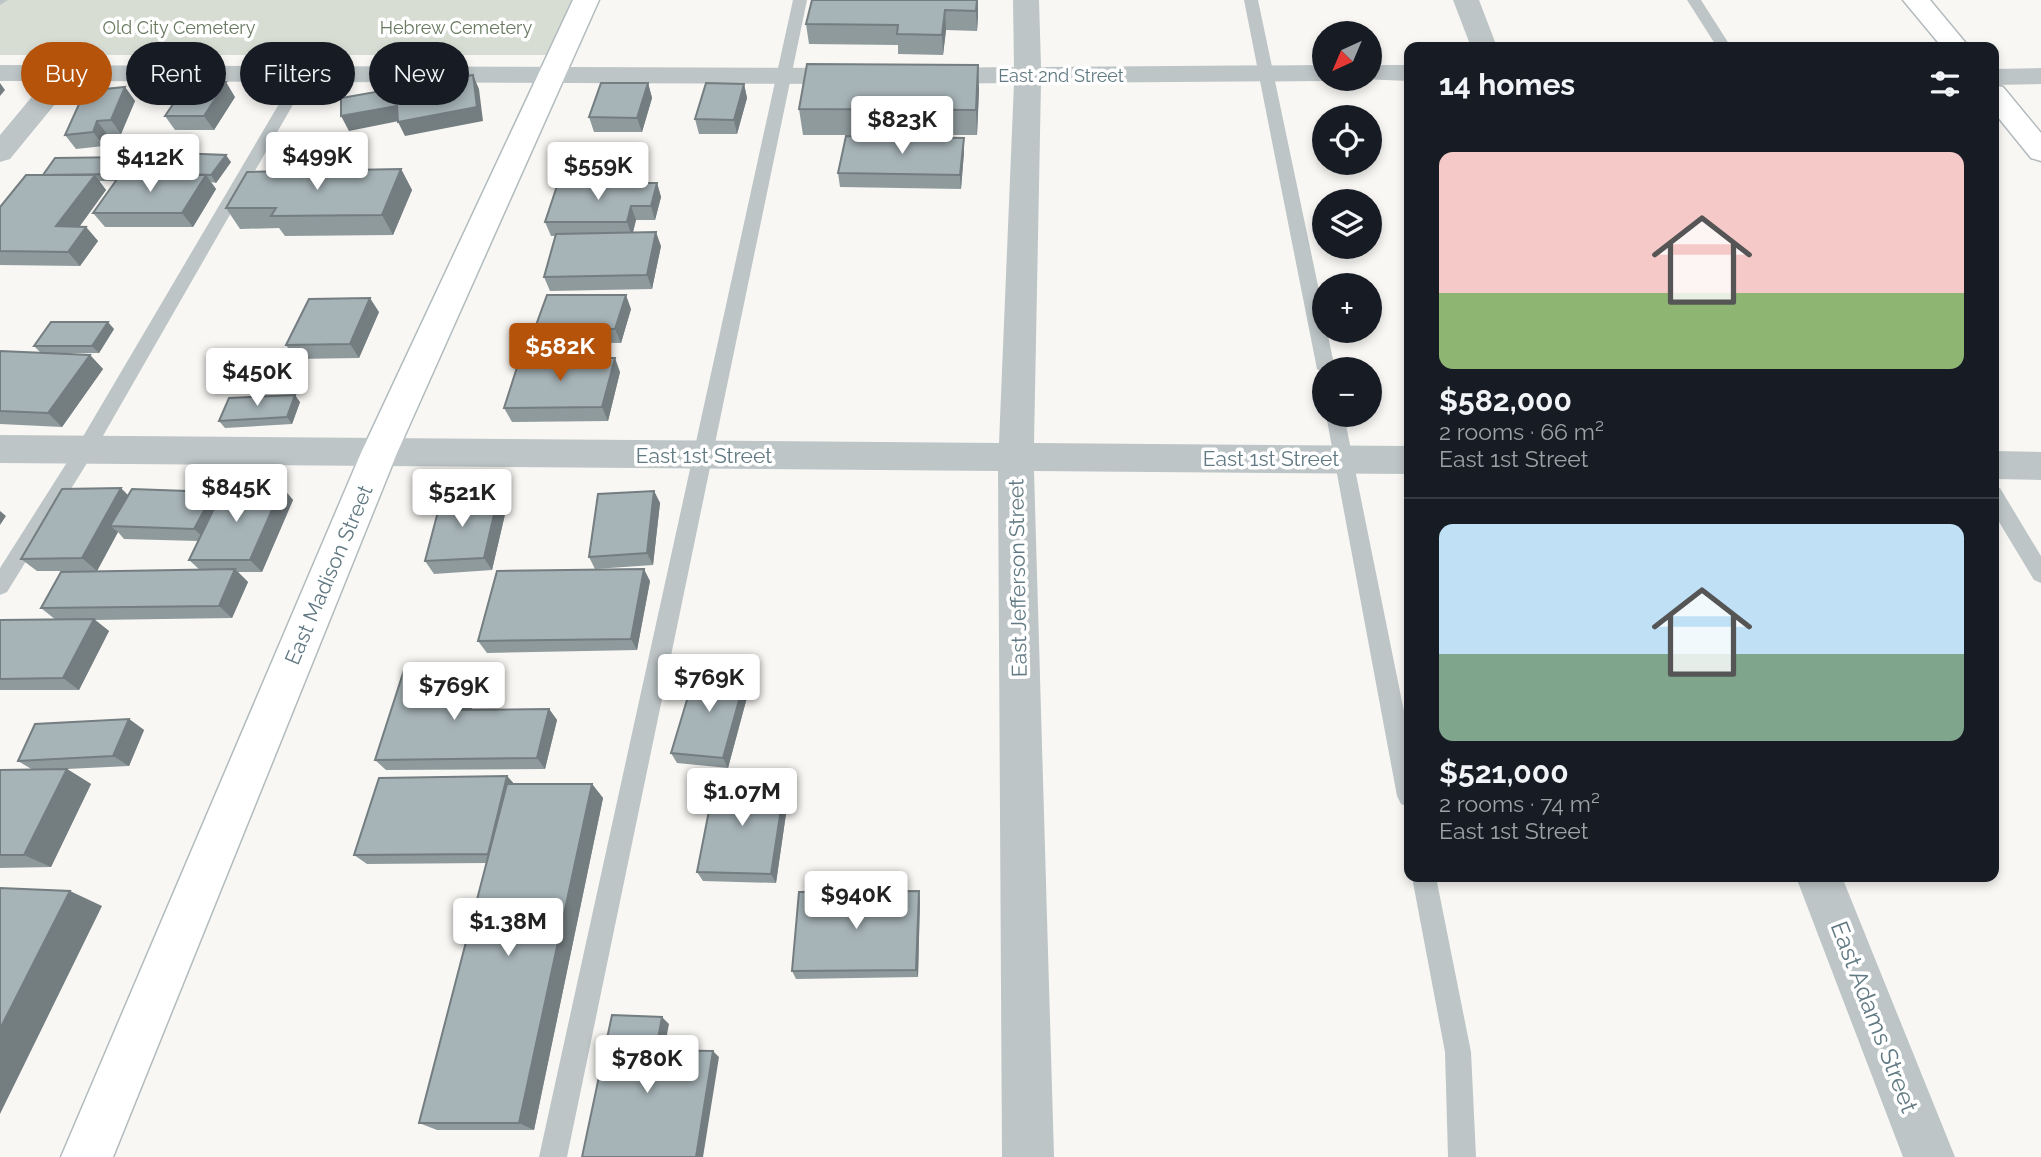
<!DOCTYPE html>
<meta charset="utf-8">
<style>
body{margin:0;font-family:Raleway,sans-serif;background:#242831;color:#f1f3f6;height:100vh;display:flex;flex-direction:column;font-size:26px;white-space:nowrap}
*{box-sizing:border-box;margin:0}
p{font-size:23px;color:#9ea1a6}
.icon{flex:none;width:38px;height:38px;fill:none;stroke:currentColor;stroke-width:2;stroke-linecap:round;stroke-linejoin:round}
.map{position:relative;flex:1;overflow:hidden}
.drawer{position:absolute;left:1404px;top:42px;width:595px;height:840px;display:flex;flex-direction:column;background:#171b24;border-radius:14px;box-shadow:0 4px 10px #0003}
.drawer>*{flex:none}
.banner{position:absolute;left:21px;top:42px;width:665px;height:63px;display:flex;gap:14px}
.needle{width:46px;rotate:224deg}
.tools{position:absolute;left:1312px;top:21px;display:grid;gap:14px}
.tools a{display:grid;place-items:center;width:70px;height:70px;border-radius:50%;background:#171b24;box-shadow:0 4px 10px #0003;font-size:35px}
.price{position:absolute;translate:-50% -60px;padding:0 16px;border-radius:7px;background:#fff;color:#222;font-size:23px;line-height:46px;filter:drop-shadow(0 2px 4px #0008)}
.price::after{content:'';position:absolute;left:50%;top:42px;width:21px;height:16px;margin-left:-10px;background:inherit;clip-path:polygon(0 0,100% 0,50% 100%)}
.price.active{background:#b45309;color:#fff}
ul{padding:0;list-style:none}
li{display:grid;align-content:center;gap:14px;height:371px;padding:0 35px}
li+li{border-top:2px solid #363941}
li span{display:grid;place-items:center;height:217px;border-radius:14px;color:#555}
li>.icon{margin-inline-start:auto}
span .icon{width:126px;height:126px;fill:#fffc;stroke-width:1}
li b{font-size:30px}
h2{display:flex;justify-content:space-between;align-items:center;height:84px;padding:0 35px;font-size:30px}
.pill{padding:0 24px;border-radius:32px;background:#171b24;box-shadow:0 4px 10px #0003;font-size:24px;line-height:63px}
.pill.active{background:#b45309;color:#fff}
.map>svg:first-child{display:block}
.green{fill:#d8ddd3}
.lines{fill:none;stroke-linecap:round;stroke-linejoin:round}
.secondary-casing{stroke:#b2bbbe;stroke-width:3}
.primary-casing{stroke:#b3babd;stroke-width:3}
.service{fill:#bdc5c7;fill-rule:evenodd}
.minor{fill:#bdc5c7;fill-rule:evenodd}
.tertiary{fill:#bdc5c7;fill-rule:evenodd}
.secondary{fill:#fff;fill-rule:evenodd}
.primary{fill:#fff;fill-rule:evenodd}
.wall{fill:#8f9a9d}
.shaded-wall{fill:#747d80}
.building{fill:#a6b3b7;stroke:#747d80;stroke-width:2}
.labels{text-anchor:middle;stroke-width:7;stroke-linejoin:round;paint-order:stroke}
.far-park-label{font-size:18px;fill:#697960;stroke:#fff}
.far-street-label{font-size:18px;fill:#607982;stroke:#fff}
.street-label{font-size:21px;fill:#607982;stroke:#fff}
.near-street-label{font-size:24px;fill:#607982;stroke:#fff}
</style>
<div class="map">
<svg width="2041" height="1157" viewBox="0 0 2041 1157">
<rect width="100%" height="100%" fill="#f8f7f4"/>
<path class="green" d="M0,0H581L557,55H0Z"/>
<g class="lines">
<g class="secondary-casing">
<path id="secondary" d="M573,0H599L397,453L113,1157H61L361,453Z"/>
</g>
<g class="primary-casing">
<path id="primary" d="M1903,0H1930L1969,47H1942Z
M1993,85L2003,87L2041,133V161L2031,158L1993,111Z"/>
</g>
<path class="service" d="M0,0H8L0,5Z
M793,0H807L567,1157H539Z
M1244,0H1258L1325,319V331H1327L1335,369H1325V375L1317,369Z
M1687,0H1701L1731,47H1717Z
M303,71L310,75L92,455L7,592L0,595V568L78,445L296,75Z
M1326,415H1344L1409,736V807L1401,804L1397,796Z
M1993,486L2000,488L2041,556V583L2034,580L1993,512Z
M1412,877H1436L1471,1052L1476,1157H1448L1445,1052Z"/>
<path class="minor" d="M1013,0H1039L1041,67L1325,65V79H1334L1325,81L1041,83L1034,443L1409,446V474L1034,471L1054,1157H1002L998,471L0,463V435L999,443L1014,83L924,84L914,82L911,76L914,70L924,68L1014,67Z
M0,65L857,68L867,70L870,76L867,82L857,84L74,81L10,159L0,162V135L45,81H0Z
M1370,65H1409V81L1361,79H1370Z
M2041,68V84L1993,85V69Z
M1993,451L2041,452V480L1993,479Z"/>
<path class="tertiary" d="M1453,0H1479L1497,47H1471Z
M1796,877H1842L1955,1157H1903Z"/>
<use href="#secondary" class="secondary"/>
<use href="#primary" class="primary"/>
</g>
<path class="wall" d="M978,0V16L977,31L946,30L943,55L898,54V45L809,44L806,24Z
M978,65L979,90L977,135H803L799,109Z
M648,83L652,98L642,132H594L589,117Z
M744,84L747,98L737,134H699L695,119Z
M125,87L135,101L121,134L108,135L104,146L76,149L65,135Z
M235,97L214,130H175L165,116Z
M964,138V152L961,189L840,187L838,173Z
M231,162L216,183L211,182L216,189L193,227H105L93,213L116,181H99L106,190L79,227H86L98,241L80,266L0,265V207L43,175L136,164L129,175H162L160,173Z
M401,169L412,190L393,235L285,236L279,228L240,229L226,208Z
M657,183L661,197L655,220H636L633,232L661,246L652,289L550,291L544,277L555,236H551L545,222Z
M631,309L621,343L542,342L535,328Z
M379,312L359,358L296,359L286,345Z
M114,329L99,353H41L34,346Z
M0,351L90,355L103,369L62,427L0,424Z
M620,372L608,421L512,422L504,408Z
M300,402L292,424L225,428L219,421Z
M282,487L293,500L262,572H238L248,582L232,618L95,620L109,631L79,690H0V620H56L41,608L200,570L189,560L198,541L124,539L118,532L97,571H37L21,559L128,495L219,497Z
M654,491L660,503L653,565L595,569L589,557Z
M506,510L492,570L434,574L425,561Z
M650,581L637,650L487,653L478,641Z
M472,666L481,677L472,709H549L557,720L545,769L386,770L375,760Z
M750,686L728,768L677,763L671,753Z
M129,719L144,730L129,766L67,769L91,784L51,867L0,868V770H33L18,761Z
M507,776L514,784H592L603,798L534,1130H437L419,1123L486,863L367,864L354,855Z
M789,793L776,883L703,881L697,872Z
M920,899L918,977L796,979L792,971Z"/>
<path class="shaded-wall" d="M978,0V16L977,31L976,11Z
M945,10L946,30L943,55L942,35Z
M978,65L979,90L977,135L976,110Z
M473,75L479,89L483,121L405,136L398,122Z
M226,82L235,97L214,130L204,116Z
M0,83L5,90L0,96Z
M648,83L652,98L642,132L637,118Z
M744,84L747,98L737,134L734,120Z
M125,87L135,101L121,134L111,120Z
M397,106L404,120L349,131L341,116Z
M97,121L108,135L104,146L93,132Z
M964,138V152L961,189L960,175Z
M226,155L231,162L216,183L211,175Z
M131,157L136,164L125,181L119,174Z
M401,169L412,190L393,235L382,215Z
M95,175L106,190L69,241L56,226Z
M206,175L216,189L193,227L182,213Z
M657,183L661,197L655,220L651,206Z
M631,206L636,220L632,236L627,222Z
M86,227L98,241L80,266L68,252Z
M656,232L661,246L652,289L647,275Z
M626,295L631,309L621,343L615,329Z
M370,298L379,312L359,358L350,344Z
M108,322L114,329L99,353L92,346Z
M90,355L103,369L62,427L48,413Z
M615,358L620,372L608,421L602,407Z
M295,395L300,402L292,424L287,417Z
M282,487L293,500L262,572L250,560Z
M121,488L134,501L110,526L118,532L97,571L82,558Z
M654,491L660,503L653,565L647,553Z
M214,492L227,505L207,541L194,529Z
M498,497L506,510L492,570L484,558Z
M0,511L6,516L0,525Z
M235,569L248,582L232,618L219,606Z
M644,569L650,581L637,650L631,639Z
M94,619L109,631L79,690L63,678Z
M472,666L481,677L468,720L459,710Z
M746,675L750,686L728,768L723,758Z
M549,709L557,720L545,769L537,758Z
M129,719L144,730L129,766L113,756Z
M67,769L91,784L51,867L24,855Z
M507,776L516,786L498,863L488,854Z
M785,783L789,793L776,883L771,874Z
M592,784L603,798L534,1130L519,1123Z
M70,891L102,906L0,1114V1029Z
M919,891L920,899L918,977L916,970Z
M662,1017L669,1024L663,1055L656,1050Z
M713,1051L719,1057L703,1157H696Z"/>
<path class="building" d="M812,0H977L976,11L945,10L942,35L897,34L898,25L806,24Z
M807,64L978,65L976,110L799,109Z
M473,75L477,107L398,122L397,106L341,116V98Z
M188,82H226L204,116H165Z
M601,83H648L637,118L589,117Z
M706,83L744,84L734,120L695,119Z
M125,87L111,120L97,121L93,132L65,135L85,91Z
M846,136L964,138L960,175L838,173Z
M176,153L226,155L211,175L160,173Z
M131,157L119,174L43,175L55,158Z
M401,169L382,215L271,216L276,208H226L247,172Z
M26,175H95L56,226L86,227L68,252L0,251V207Z
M120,175H206L182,213H93Z
M558,183H657L651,206H631L627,222H545Z
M656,232L647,275L544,277L556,234Z
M547,295H626L615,329L535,328Z
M370,298L350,344L286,345L309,299Z
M51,322H108L92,346H34Z
M0,351L90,355L48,413L0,411Z
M520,358H615L602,407L504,408Z
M295,395L287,417L219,421L229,398Z
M282,487L250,560H189L224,488Z
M121,488L82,558L21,559L62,489Z
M132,489L214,492L194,529L110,526Z
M654,491L647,553L589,557L598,494Z
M498,497L484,558L425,561L441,500Z
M235,569L219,606L41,608L61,572Z
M644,569L631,639L478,641L497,571Z
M94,619L63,678L0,679V620Z
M472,666L459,710L549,709L537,758L375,760L405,667Z
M696,670L746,675L723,758L671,753Z
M129,719L113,756L18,761L35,724Z
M67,769L24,855H0V770Z
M507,776L488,854L354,855L379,778Z
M715,780L785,783L771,874L697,872Z
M507,784H592L519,1123H419Z
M0,888L70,891L0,1029Z
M919,891L916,970L792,971L799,892Z
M612,1015L662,1017L656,1050L713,1051L696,1157H582Z"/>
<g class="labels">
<g class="far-park-label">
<text x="179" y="34">Old City Cemetery</text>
<text x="456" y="34">Hebrew Cemetery</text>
</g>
<g class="far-street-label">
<text x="1061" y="82">East 2nd Street</text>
</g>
<g class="street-label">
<text x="704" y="463">East 1st Street</text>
<text x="1271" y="466">East 1st Street</text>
<text transform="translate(329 575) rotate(-67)" y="7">East Madison Street</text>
<text transform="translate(1018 578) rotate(-91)" y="7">East Jefferson Street</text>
</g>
<g class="near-street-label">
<text transform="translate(1874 1017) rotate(69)" y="8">East Adams Street</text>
</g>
</g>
</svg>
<div class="tools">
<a><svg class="needle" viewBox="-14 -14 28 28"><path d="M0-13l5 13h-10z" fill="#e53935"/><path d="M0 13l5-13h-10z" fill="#9ea1a6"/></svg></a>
<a><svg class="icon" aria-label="locate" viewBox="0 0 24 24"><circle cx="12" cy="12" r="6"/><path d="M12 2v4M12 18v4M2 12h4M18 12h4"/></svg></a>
<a><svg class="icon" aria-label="layers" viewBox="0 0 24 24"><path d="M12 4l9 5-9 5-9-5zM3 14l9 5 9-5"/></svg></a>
<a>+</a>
<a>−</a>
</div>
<b class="price" style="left:902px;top:156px">$823K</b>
<b class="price" style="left:317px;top:192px">$499K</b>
<b class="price" style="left:150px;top:194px">$412K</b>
<b class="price" style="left:598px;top:202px">$559K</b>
<b class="price active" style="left:560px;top:383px">$582K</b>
<b class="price" style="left:257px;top:408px">$450K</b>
<b class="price" style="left:236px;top:524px">$845K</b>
<b class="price" style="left:462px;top:529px">$521K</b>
<b class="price" style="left:709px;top:714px">$769K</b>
<b class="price" style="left:454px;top:722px">$769K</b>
<b class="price" style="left:742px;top:828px">$1.07M</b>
<b class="price" style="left:856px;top:931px">$940K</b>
<b class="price" style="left:508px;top:958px">$1.38M</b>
<b class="price" style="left:647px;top:1095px">$780K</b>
<div class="banner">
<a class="pill active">Buy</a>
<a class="pill">Rent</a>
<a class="pill">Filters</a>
<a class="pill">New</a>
</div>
<section class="drawer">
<h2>14 homes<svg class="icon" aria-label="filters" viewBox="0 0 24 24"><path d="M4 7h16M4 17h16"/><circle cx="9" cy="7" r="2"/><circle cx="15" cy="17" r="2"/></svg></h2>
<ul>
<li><span style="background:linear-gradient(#f6c9c9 65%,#8fb573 0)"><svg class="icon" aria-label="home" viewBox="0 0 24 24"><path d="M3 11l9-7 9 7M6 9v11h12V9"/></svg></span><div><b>$582,000</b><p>2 rooms · 66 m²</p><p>East 1st Street</p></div></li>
<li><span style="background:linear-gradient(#bfe0f5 60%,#7fa58c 0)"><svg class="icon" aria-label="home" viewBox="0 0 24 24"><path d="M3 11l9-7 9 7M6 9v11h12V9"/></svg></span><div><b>$521,000</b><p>2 rooms · 74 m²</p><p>East 1st Street</p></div></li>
</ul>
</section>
</div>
